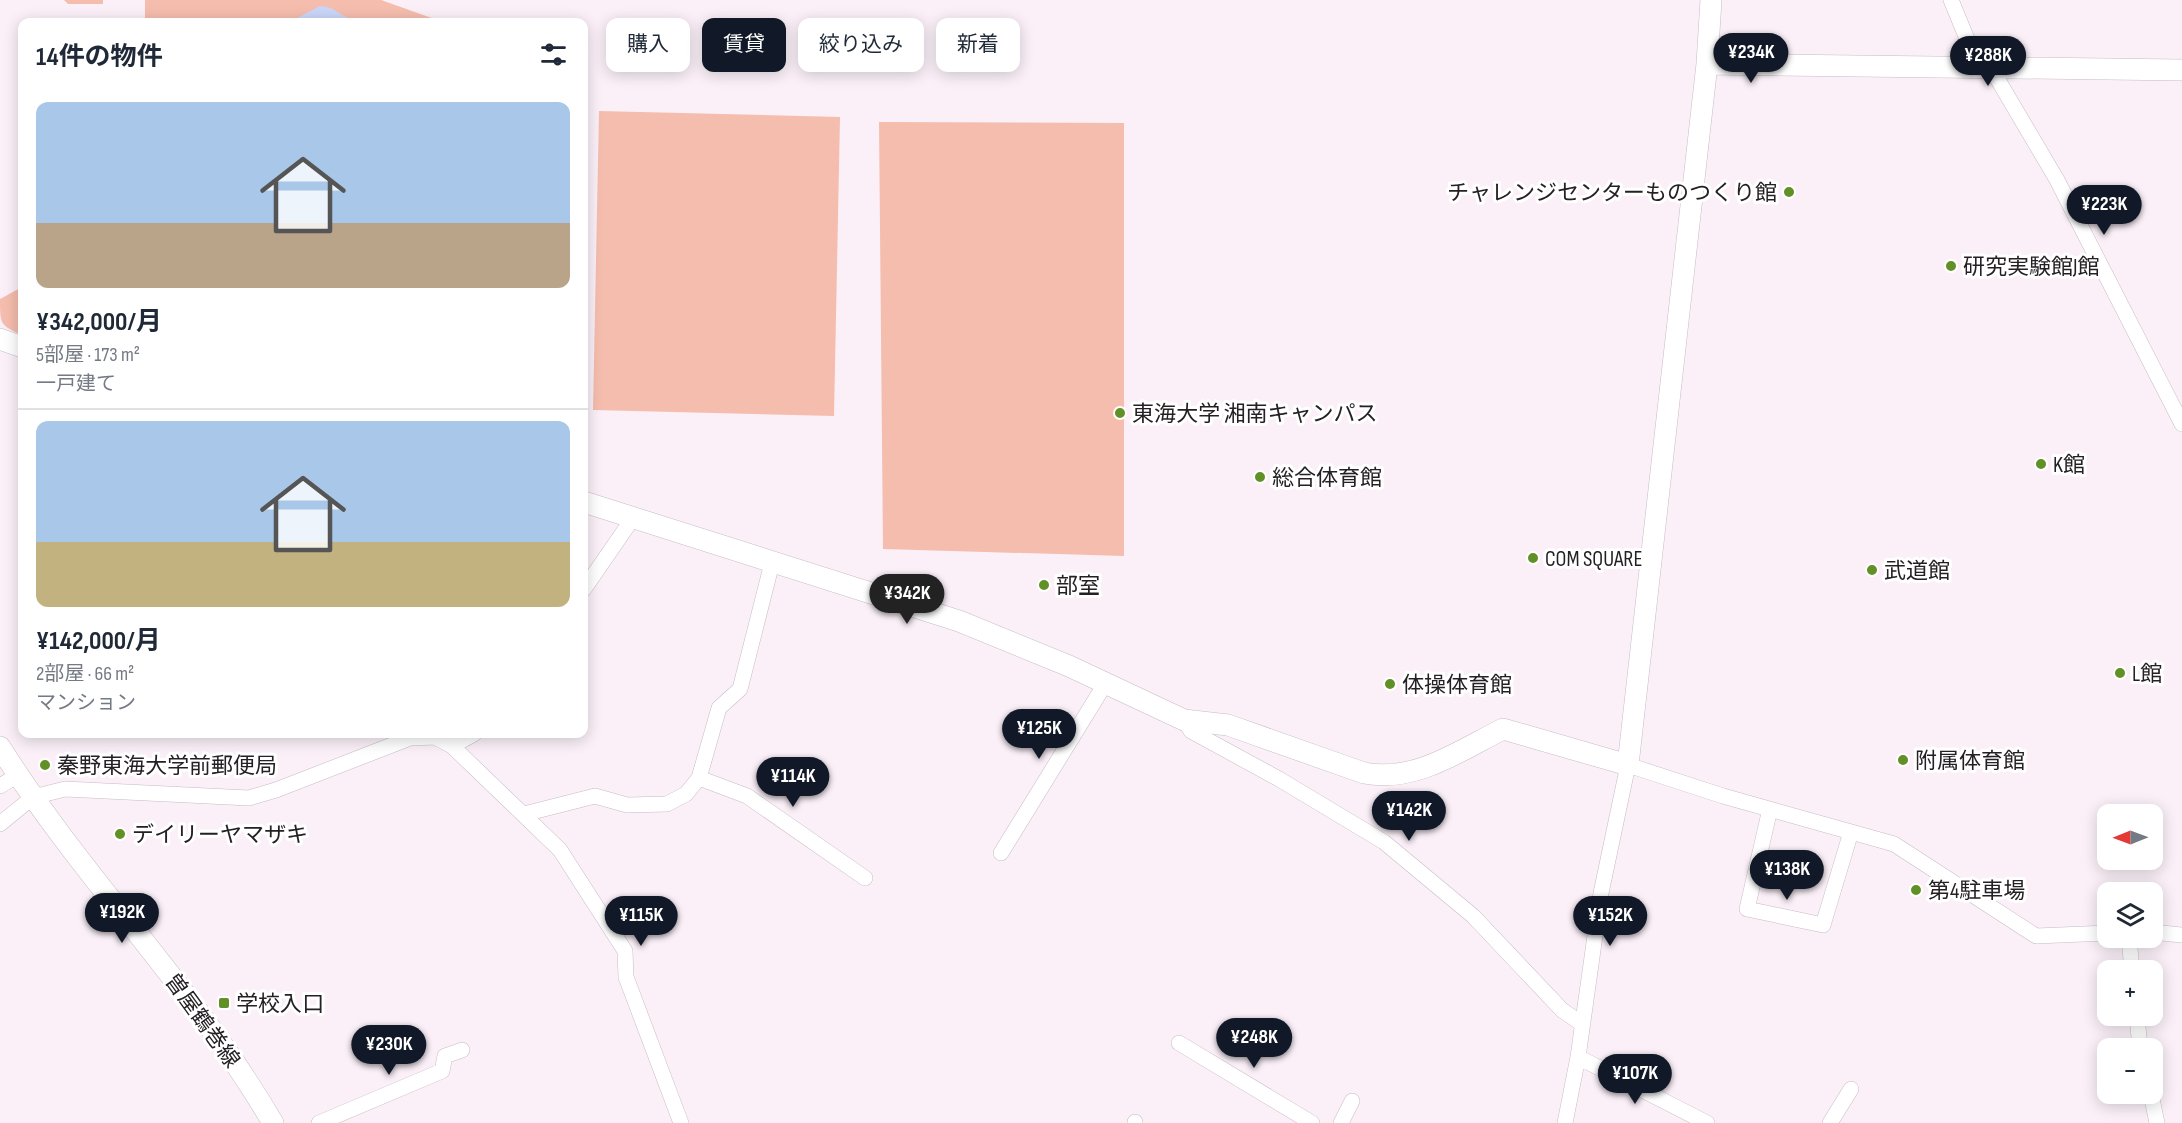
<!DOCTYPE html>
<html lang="ja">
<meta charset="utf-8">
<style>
body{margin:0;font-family:"Sofia Sans Condensed","Noto Sans JP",sans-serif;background:#f6f6f7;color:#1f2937;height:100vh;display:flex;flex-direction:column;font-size:22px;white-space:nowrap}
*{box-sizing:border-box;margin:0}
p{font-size:20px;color:#747a83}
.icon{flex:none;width:33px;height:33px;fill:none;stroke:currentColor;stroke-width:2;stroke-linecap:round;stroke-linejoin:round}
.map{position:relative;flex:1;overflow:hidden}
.panel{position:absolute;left:18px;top:18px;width:570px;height:720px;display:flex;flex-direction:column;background:#fff;border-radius:12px;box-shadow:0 3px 15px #0003}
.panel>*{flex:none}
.top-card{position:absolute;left:606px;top:18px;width:570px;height:54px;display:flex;gap:12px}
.needle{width:39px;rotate:269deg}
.fabs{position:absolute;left:2097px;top:804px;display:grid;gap:12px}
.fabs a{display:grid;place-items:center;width:66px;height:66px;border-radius:12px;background:#fff;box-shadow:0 3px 15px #0003;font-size:30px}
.price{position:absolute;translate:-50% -51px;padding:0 14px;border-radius:21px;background:#111827;color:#fff;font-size:20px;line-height:39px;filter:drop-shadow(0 2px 3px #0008)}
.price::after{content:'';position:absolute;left:50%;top:36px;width:18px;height:14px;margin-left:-9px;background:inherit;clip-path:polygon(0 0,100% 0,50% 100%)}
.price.on{background:#222;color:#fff}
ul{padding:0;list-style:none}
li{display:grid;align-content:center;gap:12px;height:318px;padding:0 18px}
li+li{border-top:2px solid #e0e1e3}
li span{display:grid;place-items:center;height:186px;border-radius:12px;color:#555}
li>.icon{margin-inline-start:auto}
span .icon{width:108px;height:108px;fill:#fffc;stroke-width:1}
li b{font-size:26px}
h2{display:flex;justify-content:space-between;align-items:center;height:72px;padding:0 18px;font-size:26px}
.tag{padding:0 21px;border-radius:12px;background:#fff;box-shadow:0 3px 15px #0003;font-size:21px;line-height:54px}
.tag.on{background:#111827;color:#fff}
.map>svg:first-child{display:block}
.green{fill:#f5bdad}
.water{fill:#cad6f8}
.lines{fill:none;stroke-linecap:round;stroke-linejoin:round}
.street-casing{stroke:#c6bcc4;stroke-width:16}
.secondary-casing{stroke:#c6bcc4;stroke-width:22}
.street{stroke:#fff;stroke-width:15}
.secondary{stroke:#fff;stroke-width:21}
.poi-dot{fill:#619026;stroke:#fff;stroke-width:2}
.labels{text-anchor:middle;stroke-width:6;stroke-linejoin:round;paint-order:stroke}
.poi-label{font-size:22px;fill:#242023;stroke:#fff;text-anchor:start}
.street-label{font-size:22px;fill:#242023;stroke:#fff}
</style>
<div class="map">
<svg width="2182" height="1123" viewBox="0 0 2182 1123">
<rect width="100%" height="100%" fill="#fbf0f8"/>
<path class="green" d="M64,0H103V4H68Z
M145,0H381L443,22H145Z
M599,111L840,117L834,416L593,410Z
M879,122L1124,123V556L883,549Z
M22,287V335C0,325 0,325 0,299Z"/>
<path class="water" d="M320,6L331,8L354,22H296L299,17Z"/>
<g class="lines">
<g class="street-casing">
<path id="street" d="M1951,0L1979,68
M1991,68L2057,180L2182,424
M584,589L633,518
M1184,720L1191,731L1279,779L1384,842L1473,916L1562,1010L1582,1024
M452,746L474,734
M699,778L747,796L865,878
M0,786L18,775
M1770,809L1747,909L1823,925L1851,832
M524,814L595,796L627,805L667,804L686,794L699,778L719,708L740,689L772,563
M0,824L33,797L65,789L249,798L276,790L410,738L435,737L452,746L560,850L625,951L626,977L681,1123
M1001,853L1105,684
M2152,932L2182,935
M2129,938L2132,970
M2137,1016L2140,1048
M1179,1043L1312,1123
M1578,1057L1707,1123
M2151,1094L2157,1123
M319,1123L442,1071L445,1056L462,1050
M1135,1123V1122
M1341,1123L1352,1101
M1565,1123L1578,1057L1601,893L1628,765L1723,796L1894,844L2036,936L2108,933
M1830,1123L1851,1089"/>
</g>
<g class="secondary-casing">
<path id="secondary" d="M1707,64L2182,70
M0,339L22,347
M584,502L959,621L1069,666L1184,720L1228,725L1364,773C1415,783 1459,751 1503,729L1628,765L1707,64L1711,0
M0,747C82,878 195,989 273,1123"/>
</g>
<use href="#street" class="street"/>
<use href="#secondary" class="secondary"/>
</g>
<g class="poi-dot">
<circle cx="1789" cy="192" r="6"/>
<circle cx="1951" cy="266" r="6"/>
<circle cx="1120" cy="413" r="6"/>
<circle cx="2041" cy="464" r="6"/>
<circle cx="1260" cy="477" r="6"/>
<circle cx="1533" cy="558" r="6"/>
<circle cx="1872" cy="570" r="6"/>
<circle cx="1044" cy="585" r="6"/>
<circle cx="2120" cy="673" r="6"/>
<circle cx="1390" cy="684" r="6"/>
<circle cx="1903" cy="760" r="6"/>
<circle cx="45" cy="765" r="6"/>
<circle cx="120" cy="834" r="6"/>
<circle cx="1916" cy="890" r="6"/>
<rect x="218" y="997" width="12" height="12" rx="3"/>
</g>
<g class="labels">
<g class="poi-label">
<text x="1777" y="200" text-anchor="end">チャレンジセンターものつくり館</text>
<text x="1963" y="274">研究実験館J館</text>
<text x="1132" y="421">東海大学 湘南キャンパス</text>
<text x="2053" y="472">K館</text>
<text x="1272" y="485">総合体育館</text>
<text x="1545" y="566">COM SQUARE</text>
<text x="1884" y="578">武道館</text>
<text x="1056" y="593">部室</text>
<text x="2132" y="681">L館</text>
<text x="1402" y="692">体操体育館</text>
<text x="1915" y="768">附属体育館</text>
<text x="57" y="773">秦野東海大学前郵便局</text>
<text x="132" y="842">デイリーヤマザキ</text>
<text x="1928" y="898">第4駐車場</text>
<text x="236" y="1011">学校入口</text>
</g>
<g class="street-label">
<text transform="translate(203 1020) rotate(54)" y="8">曽屋鶴巻線</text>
</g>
</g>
</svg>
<div class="fabs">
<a><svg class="needle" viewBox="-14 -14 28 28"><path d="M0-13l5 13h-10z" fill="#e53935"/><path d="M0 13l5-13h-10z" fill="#747a83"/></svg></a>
<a><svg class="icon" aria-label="layers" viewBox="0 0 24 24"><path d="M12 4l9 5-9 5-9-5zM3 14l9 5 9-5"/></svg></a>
<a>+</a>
<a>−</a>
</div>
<b class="price" style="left:1751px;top:84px">¥234K</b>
<b class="price" style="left:1988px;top:87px">¥288K</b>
<b class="price" style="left:2104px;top:236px">¥223K</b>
<b class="price on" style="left:907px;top:625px">¥342K</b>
<b class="price" style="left:1039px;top:760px">¥125K</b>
<b class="price" style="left:793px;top:808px">¥114K</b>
<b class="price" style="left:1409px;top:842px">¥142K</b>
<b class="price" style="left:1787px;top:901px">¥138K</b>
<b class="price" style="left:122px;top:944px">¥192K</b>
<b class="price" style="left:641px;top:947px">¥115K</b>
<b class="price" style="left:1610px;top:947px">¥152K</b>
<b class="price" style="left:1254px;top:1069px">¥248K</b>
<b class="price" style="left:389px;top:1076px">¥230K</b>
<b class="price" style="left:1635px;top:1105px">¥107K</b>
<div class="top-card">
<a class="tag">購入</a>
<a class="tag on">賃貸</a>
<a class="tag">絞り込み</a>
<a class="tag">新着</a>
</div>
<section class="panel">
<h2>14件の物件<svg class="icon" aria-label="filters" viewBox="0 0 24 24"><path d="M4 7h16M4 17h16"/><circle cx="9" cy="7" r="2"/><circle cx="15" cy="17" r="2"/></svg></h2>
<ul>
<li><span style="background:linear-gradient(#a9c7e8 65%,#b9a48a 0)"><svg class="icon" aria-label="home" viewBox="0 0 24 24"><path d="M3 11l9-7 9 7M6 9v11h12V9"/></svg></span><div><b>¥342,000/月</b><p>5部屋 · 173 m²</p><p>一戸建て</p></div></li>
<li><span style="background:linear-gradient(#a9c7e8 65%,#c2b280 0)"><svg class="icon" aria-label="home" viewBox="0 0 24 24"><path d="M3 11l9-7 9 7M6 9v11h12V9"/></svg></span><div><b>¥142,000/月</b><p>2部屋 · 66 m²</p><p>マンション</p></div></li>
</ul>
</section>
</div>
